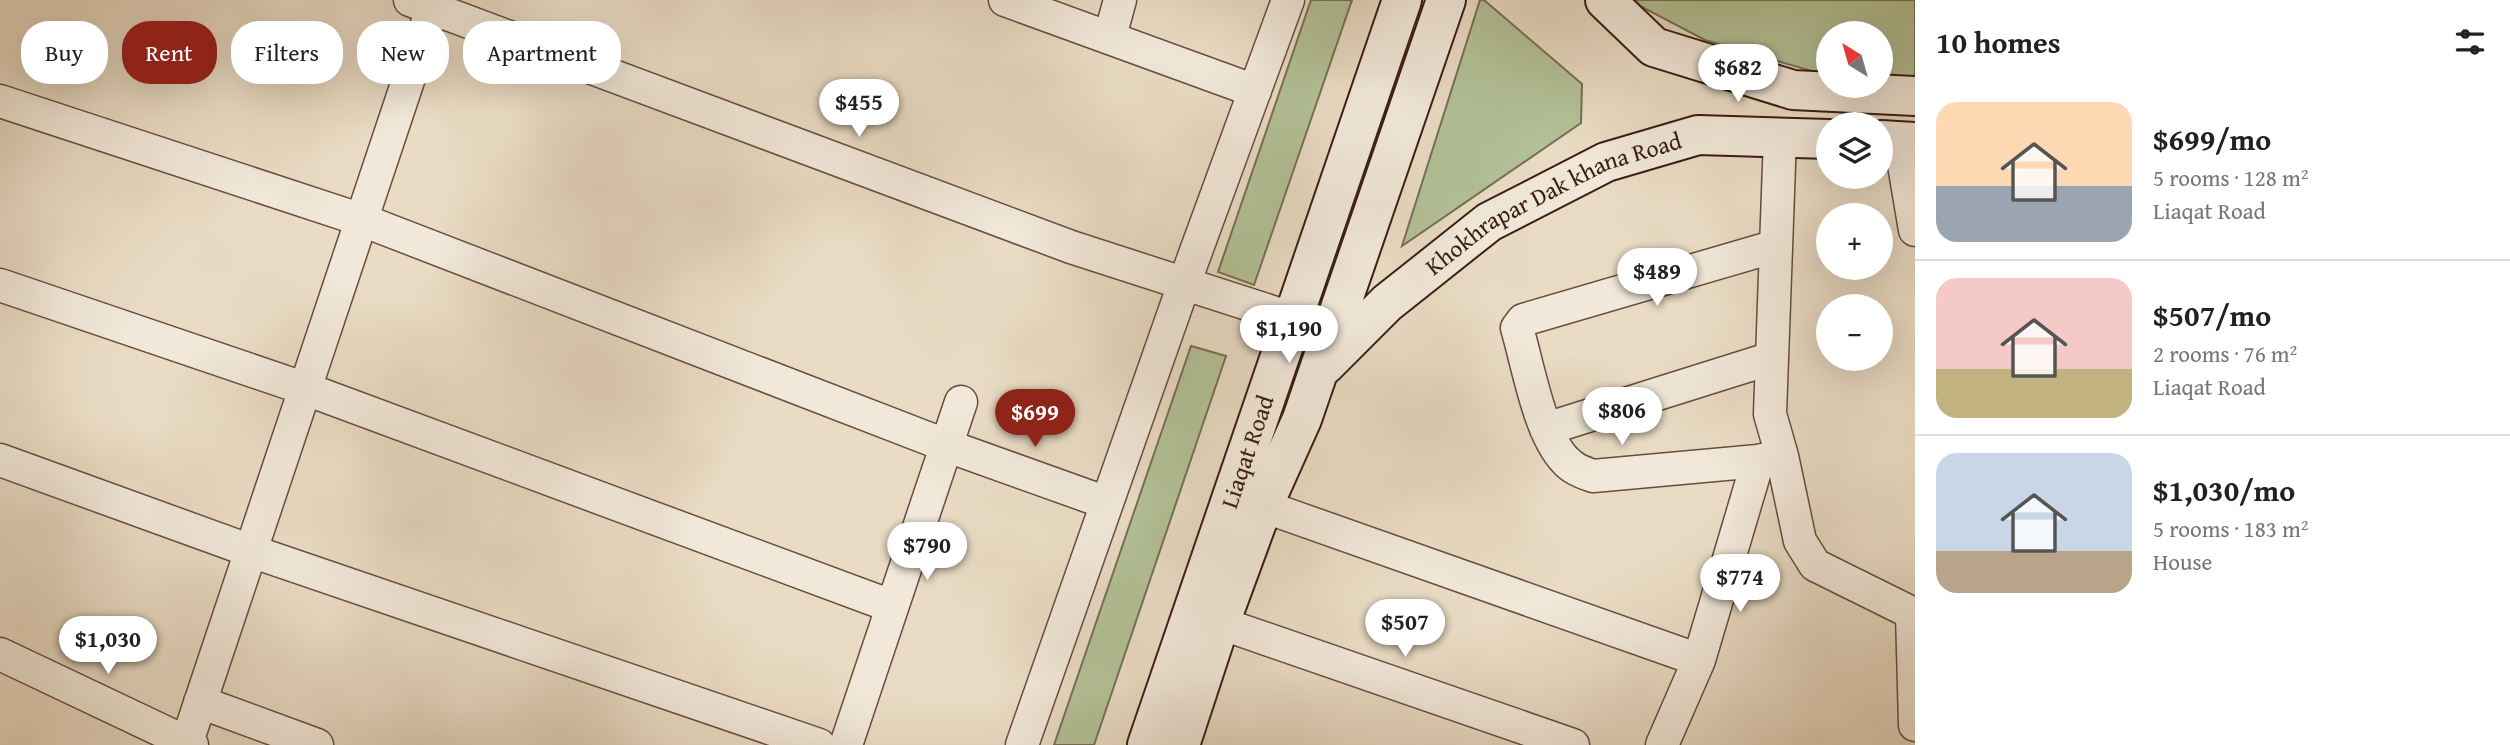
<!DOCTYPE html>
<meta charset="utf-8">
<style>
body{margin:0;font-family:"Gentium Book Plus",serif;background:#f6f6f6;color:#222;height:100vh;display:flex;flex-direction:column;font-size:26px;white-space:nowrap}
*{box-sizing:border-box;margin:0}
p{font-size:23px;color:#767676}
.icon{flex:none;width:38px;height:38px;fill:none;stroke:currentColor;stroke-width:2;stroke-linecap:round;stroke-linejoin:round}
.map{position:relative;flex:1;overflow:hidden}
.panel{display:flex;flex-direction:column;background:#fff;width:595px}
.panel>*{flex:none}
.banner{position:absolute;left:21px;top:21px;width:665px;height:63px;display:flex;gap:14px}
.needle{width:46px;rotate:323deg}
.buttons{position:absolute;left:1816px;top:21px;display:grid;gap:14px}
.buttons a{display:grid;place-items:center;width:77px;height:77px;border-radius:50%;background:#fff;box-shadow:0 7px 28px #0002;font-size:35px}
.price{position:absolute;translate:-50% -60px;padding:0 16px;border-radius:24px;background:#fff;color:#222;font-size:23px;line-height:46px;filter:drop-shadow(0 2px 4px #0008)}
.price::after{content:'';position:absolute;left:50%;top:42px;width:21px;height:16px;margin-left:-10px;background:inherit;clip-path:polygon(0 0,100% 0,50% 100%)}
.price.on{background:#8f2418;color:#fff}
ul{padding:0;list-style:none}
li{display:flex;align-items:center;gap:21px;height:175px;padding:0 21px}
li+li{border-top:2px solid #e0e0e0}
li span{display:grid;place-items:center;flex:none;width:196px;height:140px;border-radius:21px;color:#555}
li>.icon{margin-inline-start:auto}
span .icon{width:84px;height:84px;fill:#fffc;stroke-width:1}
li b{font-size:30px}
h2{display:flex;justify-content:space-between;align-items:center;height:84px;padding:0 21px;font-size:30px}
.pill{padding:0 24px;border-radius:28px;background:#fff;box-shadow:0 7px 28px #0002;font-size:24px;line-height:63px}
.pill.on{background:#8f2418;color:#fff}
main{display:flex;flex:1;min-height:0}
.map>svg:first-child{display:block}
.green{fill:#b3c197;stroke:#767055;stroke-width:2}
.lines{fill:none;stroke-linecap:round;stroke-linejoin:round}
.street-casing{stroke:#664d3f;stroke-width:35}
.secondary-casing{stroke:#3a1e13;stroke-width:42}
.street{stroke:#f1e8d9;stroke-width:32}
.secondary{stroke:#f1e8d9;stroke-width:38}
.labels{text-anchor:middle;stroke-width:5;stroke-linejoin:round;paint-order:stroke}
.street-label{font-size:24px;fill:#3a1e13;stroke:#f1e8d9}
</style>
<main>
<div class="map">
<svg width="1915" height="745" viewBox="0 0 1915 745">
<rect width="100%" height="100%" fill="#e9dbc4"/>
<filter id="stains"><feTurbulence type="fractalNoise" baseFrequency=".00286" numOctaves="4"/><feColorMatrix values="0 0 0 0 .2 0 0 0 0 .09 0 0 0 0 .02 0 0 0 .5 -.17"/></filter>
<radialGradient id="worn" r=".72"><stop offset=".6" stop-color="#630" stop-opacity="0"/><stop offset="1" stop-color="#630" stop-opacity=".3"/></radialGradient>
<path class="green" d="M1311,0H1352L1254,285L1218,272Z
M1480,0H1484L1582,84L1581,123L1402,246Z
M1635,0H1915V79L1881,78V33H1829V76L1705,40L1640,6Z
M1191,346L1226,356L1094,745H1054Z"/>
<g class="lines">
<g class="street-casing">
<path id="street" d="M410,0L1071,247L1294,319
M1005,0L1255,91
M1110,36L1120,0
M0,101L362,220L945,445L1107,503
M1780,137L1770,414L1782,456L1800,541L1815,565L1912,613H1915
M1900,141L1915,230
M1776,246L1523,320L1517,328C1528,365 1539,433 1565,460C1573,469 1582,472 1593,476L1758,461L1782,456
M0,285L306,389L891,606
M1546,429L1772,358
M0,460L251,551L819,745
M1263,506L1699,660
M1912,613L1915,725
M1220,623L1573,745
M0,654L192,745
M200,702L317,745
M187,742L435,0
M846,745L961,402
M1022,745L1184,284L1288,0
M1662,745L1699,660L1758,461"/>
</g>
<g class="secondary-casing">
<g id="secondary">
<path d="M1605,0L1654,47L1793,90L1915,96"/>
<path d="M1881,140L1915,142"/>
<path id="s1" d="M1325,365L1387,303L1489,222L1606,162L1698,135L1829,139"/>
<path id="s2" d="M1147,745L1402,0"/>
<path d="M1180,745L1220,623L1263,506L1302,419L1446,0"/>
</g>
</g>
<use href="#street" class="street"/>
<use href="#secondary" class="secondary"/>
</g>
<g class="labels">
<g class="street-label">
<text dy="8" stroke="none"><textPath href="#s1" startOffset="284">Khokhrapar Dak khana Road</textPath></text>
<text dy="8" stroke="none"><textPath href="#s2" startOffset="310">Liaqat Road</textPath></text>
</g>
</g>
<rect width="100%" height="100%" filter="url(#stains)"/>
<rect width="100%" height="100%" fill="url(#worn)"/>
</svg>
<div class="buttons">
<a><svg class="needle" viewBox="-14 -14 28 28"><path d="M0-13l5 13h-10z" fill="#e53935"/><path d="M0 13l5-13h-10z" fill="#767676"/></svg></a>
<a><svg class="icon" aria-label="layers" viewBox="0 0 24 24"><path d="M12 4l9 5-9 5-9-5zM3 14l9 5 9-5"/></svg></a>
<a>+</a>
<a>−</a>
</div>
<b class="price" style="left:1738px;top:104px">$682</b>
<b class="price" style="left:859px;top:139px">$455</b>
<b class="price" style="left:1657px;top:308px">$489</b>
<b class="price" style="left:1289px;top:365px">$1,190</b>
<b class="price" style="left:1622px;top:447px">$806</b>
<b class="price on" style="left:1035px;top:449px">$699</b>
<b class="price" style="left:927px;top:582px">$790</b>
<b class="price" style="left:1740px;top:614px">$774</b>
<b class="price" style="left:1405px;top:659px">$507</b>
<b class="price" style="left:108px;top:676px">$1,030</b>
<div class="banner">
<a class="pill">Buy</a>
<a class="pill on">Rent</a>
<a class="pill">Filters</a>
<a class="pill">New</a>
<a class="pill">Apartment</a>
</div>
</div>
<section class="panel">
<h2>10 homes<svg class="icon" aria-label="filters" viewBox="0 0 24 24"><path d="M4 7h16M4 17h16"/><circle cx="9" cy="7" r="2"/><circle cx="15" cy="17" r="2"/></svg></h2>
<ul>
<li><span style="background:linear-gradient(#ffd9b3 60%,#9aa5b1 0)"><svg class="icon" aria-label="home" viewBox="0 0 24 24"><path d="M3 11l9-7 9 7M6 9v11h12V9"/></svg></span><div><b>$699/mo</b><p>5 rooms · 128 m²</p><p>Liaqat Road</p></div></li>
<li><span style="background:linear-gradient(#f6c9c9 65%,#c2b280 0)"><svg class="icon" aria-label="home" viewBox="0 0 24 24"><path d="M3 11l9-7 9 7M6 9v11h12V9"/></svg></span><div><b>$507/mo</b><p>2 rooms · 76 m²</p><p>Liaqat Road</p></div></li>
<li><span style="background:linear-gradient(#c9d6e8 70%,#b9a48a 0)"><svg class="icon" aria-label="home" viewBox="0 0 24 24"><path d="M3 11l9-7 9 7M6 9v11h12V9"/></svg></span><div><b>$1,030/mo</b><p>5 rooms · 183 m²</p><p>House</p></div></li>
</ul>
</section>
</main>
